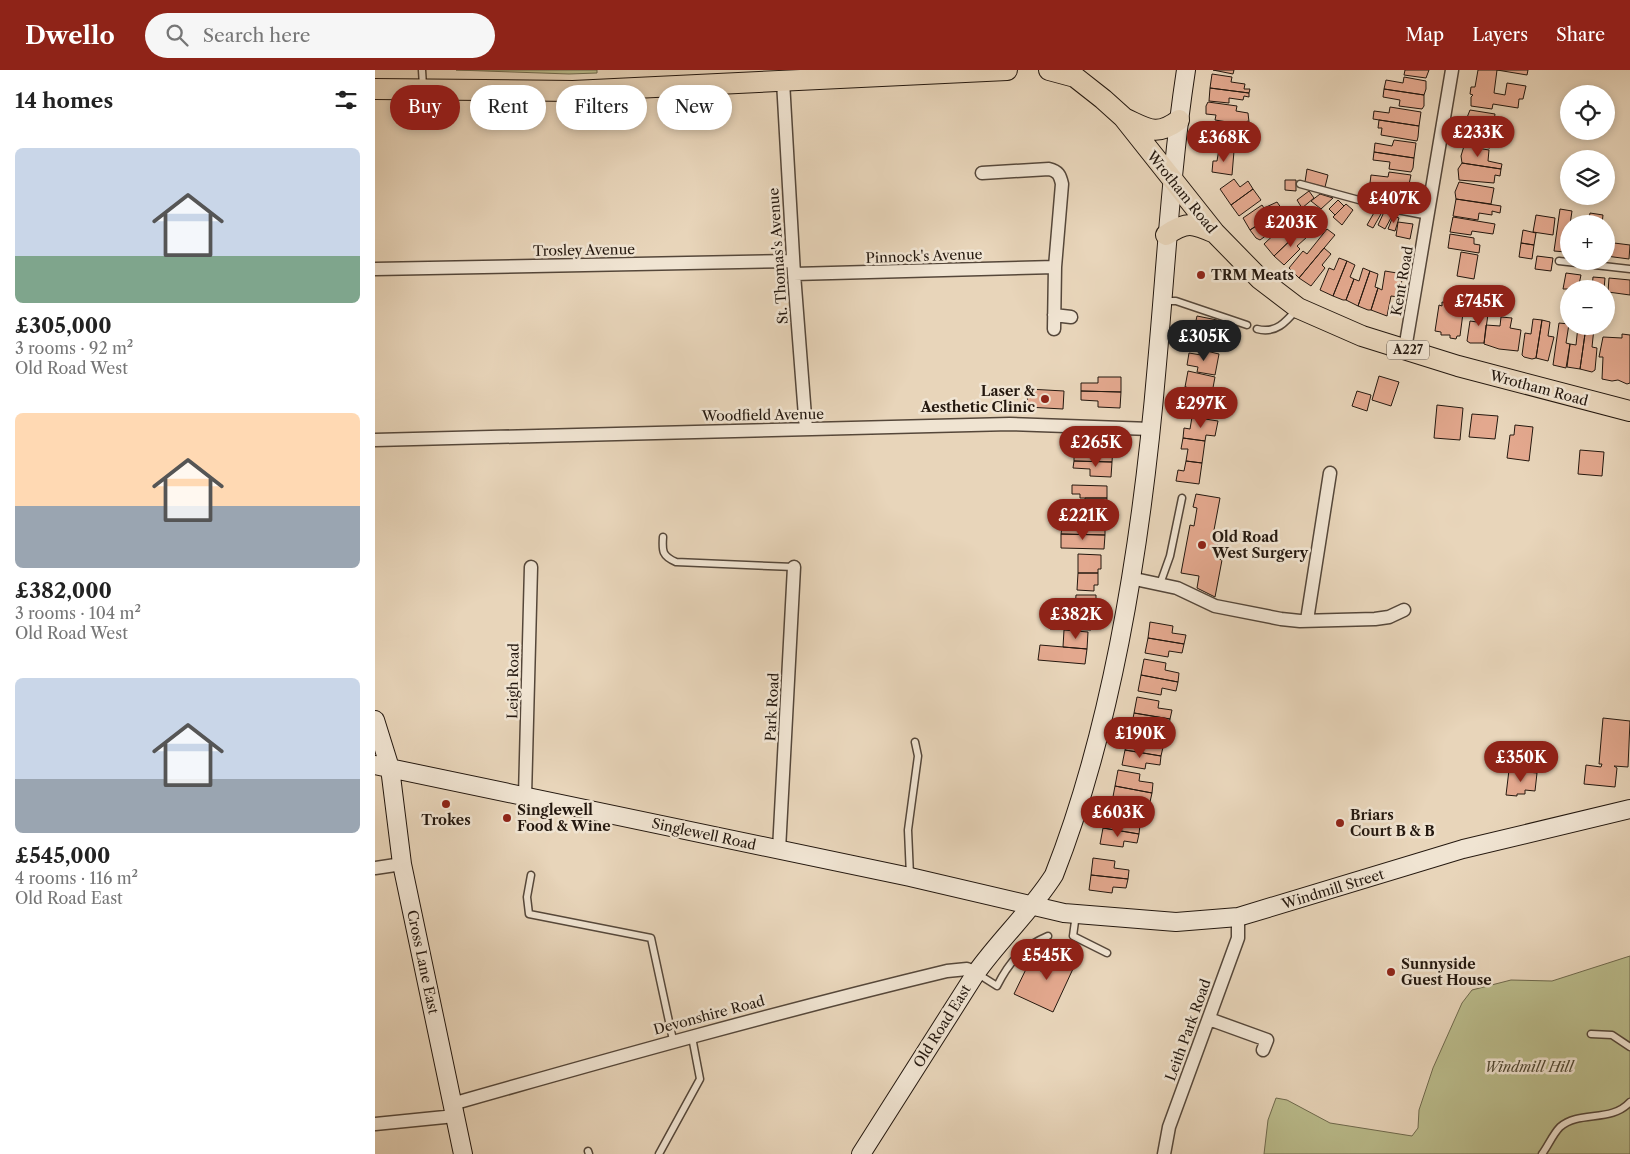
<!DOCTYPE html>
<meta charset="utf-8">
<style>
body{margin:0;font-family:"Libre Caslon Text",serif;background:#f6f6f6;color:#222;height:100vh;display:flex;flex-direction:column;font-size:19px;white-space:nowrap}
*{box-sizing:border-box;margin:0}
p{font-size:16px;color:#767676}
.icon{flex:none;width:28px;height:28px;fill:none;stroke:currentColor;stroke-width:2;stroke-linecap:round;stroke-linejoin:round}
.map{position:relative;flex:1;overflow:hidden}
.sheet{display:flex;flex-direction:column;background:#fff;width:375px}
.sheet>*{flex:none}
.top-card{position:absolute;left:15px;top:15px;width:475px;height:45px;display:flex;gap:10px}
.tools{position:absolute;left:1185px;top:15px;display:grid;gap:10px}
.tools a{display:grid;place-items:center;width:55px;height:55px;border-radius:50%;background:#fff;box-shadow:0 2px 8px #0003;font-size:25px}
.price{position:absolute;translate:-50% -42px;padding:0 11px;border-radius:18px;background:#8f2418;color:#fff;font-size:16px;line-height:32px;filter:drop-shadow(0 1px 2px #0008)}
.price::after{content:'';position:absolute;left:50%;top:30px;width:15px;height:11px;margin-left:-8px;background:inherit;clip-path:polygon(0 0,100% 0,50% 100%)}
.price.on{background:#222;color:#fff}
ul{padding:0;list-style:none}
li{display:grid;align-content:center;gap:10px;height:265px;padding:0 15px}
li span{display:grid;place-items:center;height:155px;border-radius:8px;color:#555}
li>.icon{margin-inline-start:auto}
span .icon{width:90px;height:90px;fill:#fffc;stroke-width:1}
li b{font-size:21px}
h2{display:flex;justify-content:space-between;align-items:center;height:60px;padding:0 15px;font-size:21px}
.pill{padding:0 18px;border-radius:22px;background:#fff;box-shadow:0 2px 8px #0003;font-size:18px;line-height:45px}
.pill.on{background:#8f2418;color:#fff}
header{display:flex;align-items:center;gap:30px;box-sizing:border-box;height:70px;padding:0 25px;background:#8f2418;color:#fff}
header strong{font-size:24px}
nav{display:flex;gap:28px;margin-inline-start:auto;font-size:18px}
.search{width:350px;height:45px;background:#f6f6f6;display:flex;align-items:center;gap:12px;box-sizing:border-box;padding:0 18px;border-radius:28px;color:#767676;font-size:19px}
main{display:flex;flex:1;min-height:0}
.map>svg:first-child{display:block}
.green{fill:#babc8c;stroke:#6f6a4e}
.building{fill:#e3a88e;stroke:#24180f}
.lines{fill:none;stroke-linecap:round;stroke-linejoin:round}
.lane-casing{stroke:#55473a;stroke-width:9}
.street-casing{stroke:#55473a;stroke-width:15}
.secondary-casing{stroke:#24180f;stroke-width:20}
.primary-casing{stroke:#24180f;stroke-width:22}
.lane{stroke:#f0e4d2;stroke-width:6}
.street{stroke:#f0e4d2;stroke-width:12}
.secondary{stroke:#f0e4d2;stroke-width:18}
.primary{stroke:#e8d5ba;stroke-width:20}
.poi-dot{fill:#8f2418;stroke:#f0e4d2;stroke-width:2}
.labels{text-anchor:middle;stroke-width:5;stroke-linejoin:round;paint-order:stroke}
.shield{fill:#f0e4d2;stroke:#61554a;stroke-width:1}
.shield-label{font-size:12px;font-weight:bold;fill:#24180f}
.street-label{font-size:14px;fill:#24180f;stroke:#f0e4d2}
.poi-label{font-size:14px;font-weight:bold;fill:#24180f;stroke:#f0e4d2;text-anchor:start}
.park-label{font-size:14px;font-style:italic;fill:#514934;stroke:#f0e4d2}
</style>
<header>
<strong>Dwello</strong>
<div class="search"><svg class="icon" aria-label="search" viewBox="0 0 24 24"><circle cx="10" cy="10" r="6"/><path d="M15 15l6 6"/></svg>Search here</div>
<nav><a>Map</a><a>Layers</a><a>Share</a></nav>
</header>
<main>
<section class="sheet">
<h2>14 homes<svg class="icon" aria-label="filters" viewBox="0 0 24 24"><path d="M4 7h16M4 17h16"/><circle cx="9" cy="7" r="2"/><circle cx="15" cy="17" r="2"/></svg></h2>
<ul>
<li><span style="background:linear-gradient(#c9d6e8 70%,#7fa58c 0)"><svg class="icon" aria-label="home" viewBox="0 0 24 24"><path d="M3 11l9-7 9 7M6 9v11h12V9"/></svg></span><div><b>£305,000</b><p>3 rooms · 92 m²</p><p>Old Road West</p></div></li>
<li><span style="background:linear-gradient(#ffd9b3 60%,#9aa5b1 0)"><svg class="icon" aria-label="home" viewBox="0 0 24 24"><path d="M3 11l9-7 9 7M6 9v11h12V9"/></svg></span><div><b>£382,000</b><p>3 rooms · 104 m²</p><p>Old Road West</p></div></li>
<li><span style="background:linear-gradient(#c9d6e8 65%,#9aa5b1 0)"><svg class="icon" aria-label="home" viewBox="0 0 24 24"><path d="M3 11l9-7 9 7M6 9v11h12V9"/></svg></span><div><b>£545,000</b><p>4 rooms · 116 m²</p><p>Old Road East</p></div></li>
</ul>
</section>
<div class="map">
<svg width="1255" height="1084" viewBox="0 0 1255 1084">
<rect width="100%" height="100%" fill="#e8d5ba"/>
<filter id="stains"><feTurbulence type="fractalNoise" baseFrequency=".004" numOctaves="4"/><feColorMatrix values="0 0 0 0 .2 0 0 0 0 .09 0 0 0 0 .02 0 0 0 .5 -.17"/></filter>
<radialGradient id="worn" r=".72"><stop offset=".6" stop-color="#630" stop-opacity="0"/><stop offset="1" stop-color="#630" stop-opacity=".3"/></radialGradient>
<path class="green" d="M81,0H222V3L194,4Z
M1255,886V1084H889L893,1050L901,1028L912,1030L955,1053L1037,1066L1043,1058L1044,1040L1058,998L1087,933L1097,920L1136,910L1177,911Z"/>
<path class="building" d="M838,0H859L858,4Z
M1030,0H1054L1051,8L1029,5Z
M1103,0H1153L1152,5L1122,0L1119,23L1130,25L1132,13L1151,16L1148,29H1144L1143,38L1118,34L1117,39L1096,36V27L1098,25L1095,24L1096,17H1100Z
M837,4L857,7L856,12L870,14L869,19H875L874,23L835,18Z
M1029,7L1051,11V19L1049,25L1009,19L1011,10L1028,13Z
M835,18L874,23V27L869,26L868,30L854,28V33L834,31Z
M1009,19L1049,25V36L1047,39L1024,36L1025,30L1008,27Z
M833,32L862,36L861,41L873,43L874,52L872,51L871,55L840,50L841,45L831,44V36Z
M1015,37L1046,42L1044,56L998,49L999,41L1014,43Z
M1095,40L1120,44L1119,51L1127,52V56L1132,57V63L1092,57L1091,50Z
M1004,50L1044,56L1043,67L1042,71L1006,65L1007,58H1003Z
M844,54L865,57L863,73L860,74L859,81L844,79L846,66L843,65Z
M1092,57L1132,63L1131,69L1116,67L1115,78L1090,74L1088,70Z
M1019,70L1041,73L1039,88L999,82L1000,73L1017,76Z
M1089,76L1114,80L1113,91L1127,94L1126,99L1087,93L1086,86Z
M844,79L859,81L857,105L837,102L838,91H842Z
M999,82L1039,88L1038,98L1036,102L1014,99L1015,92L998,90Z
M1087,93L1126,99L1125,106L1120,105L1119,113L1084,110L1083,99Z
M932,99L953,105L950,117L930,112Z
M1014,102L1036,105L1033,119L995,113L996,105L1013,107Z
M859,109L865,117L873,111L878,119L856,135L845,119Z
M910,110H921V121L910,120Z
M1084,112L1119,118L1116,134L1081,129L1080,122Z
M995,113L1033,119V129L1031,134L1009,130L1010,123L994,121Z
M878,119L886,130L864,146L856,135Z
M934,121L939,128L927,138L922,130Z
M945,124L958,128L946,139L936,131Z
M1081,129L1126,136L1125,143L1117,141V145L1104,143L1103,150L1078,146Z
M963,130L969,136L960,145L954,139Z
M902,132L907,139L875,160L868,148L887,135L889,138Z
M971,134L978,140L967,155L958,147Z
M907,139L913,146L900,152L903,157L885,170L881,168L875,160Z
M1185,139L1197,141L1191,182L1179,181Z
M1000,141L1006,144L998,158L992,155Z
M1009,142L1017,146L1010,159L1003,155Z
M1215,143L1228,145L1227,154H1213Z
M1161,145L1180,148L1178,165L1158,162Z
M1018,146L1024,148L1020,161L1013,159Z
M1078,147L1120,154L1118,164L1097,161L1096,165L1075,162Z
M1023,152L1038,154L1035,169L1021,166Z
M920,154L926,160L899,186L889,174L905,159L910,164Z
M952,159L960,165L924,208L914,198L928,181L932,184Z
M926,160L932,167L922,176L925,179L909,195L899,186Z
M1148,160L1161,163L1159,175L1146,173Z
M1075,164L1099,168V174L1105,175L1104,183L1073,178Z
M1231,172L1255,175L1254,189L1231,186Z
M1146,173L1159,175L1157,189L1144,187Z
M949,178L956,184L947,195L950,198L936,216L924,208Z
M1086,182L1103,185L1099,209L1082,206Z
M1162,186L1178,188L1176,201L1160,199Z
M964,188L972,191L958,226L945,220L954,198L959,200Z
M972,191L980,195L975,207L979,209L971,230H968L958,226Z
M988,198L995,201L983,236L971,230L979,209L984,211Z
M995,201L1003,204L1000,217L1003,218L996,240H993L983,236Z
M1010,201L1028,204L1024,227L1016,226L1012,246L996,240L1003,218L1007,220Z
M1191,203L1206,205L1203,219H1188Z
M1218,207L1230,208L1229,219H1217Z
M1234,208L1255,210V225L1233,222Z
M1067,232L1092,236L1091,244L1088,243L1085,266H1082L1081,269L1075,268V265H1066V262L1060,261L1064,235L1067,236Z
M1104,236L1114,237L1109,273H1095L1092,271L1095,251L1102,252Z
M822,246L842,250L839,266L833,265L830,276L816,273Z
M1126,247L1137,248L1135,258L1146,260L1143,281L1124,279L1109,274L1111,255L1125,256Z
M1158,249L1167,250L1161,288L1157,289L1149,287L1147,285L1150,263L1156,264Z
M1167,250L1175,252L1173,266L1179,267L1173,291L1161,288Z
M1184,253L1194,254L1191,273L1195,274L1191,298L1178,295Z
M1203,256L1211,257L1205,299L1192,297L1195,274L1201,275Z
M1211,257L1219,258L1217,277L1222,278L1220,300L1217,302L1205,299Z
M1247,264L1255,265V313L1252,314L1243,310L1237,311L1227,309L1228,287H1224L1228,267L1247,268Z
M827,280L844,284L840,305L822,302L823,297L812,295L814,283L826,285Z
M813,301L840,307L837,323L810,317Z
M1004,306L1024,312L1016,336L997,330Z
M723,307H746V322L706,321V313H723Z
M810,317L837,323L834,339L807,334Z
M653,319L689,321L688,339L652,337Z
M706,321L746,322L745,338L723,337V331L706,330Z
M982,321L996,325L992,341L977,336Z
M1062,335L1088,338L1085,370L1059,368Z
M1097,344L1123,346L1120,369L1094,367Z
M817,347L843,351L840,366L831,365L830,371L808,368L809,358L815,359Z
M1140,355L1158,357L1154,391L1132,388L1135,365H1139Z
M808,368L830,371L827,393L811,391L813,379H806Z
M716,375L738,376L737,392L699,391V381H716Z
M1205,380L1229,382L1227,406L1203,404Z
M699,391L737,392L736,407L715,406V399L698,398Z
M811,391L827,393L824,414L801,411L803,400L809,401Z
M697,415L732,416V428H705V424H697Z
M821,424L845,428L839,460L845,461L840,488L847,490L840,527L822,518L824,506L806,503L815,455L819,456L822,438L818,437Z
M710,428H732L731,444L693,443V434L710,435Z
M692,447L730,448V465L686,464L687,457H692Z
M686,464L730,465L729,479L686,478Z
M703,484L726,485V499H723V503H703Z
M703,503H723V515H719V521L702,520Z
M701,525H721V539H700Z
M696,544L717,545L716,560L675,559V549L695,550Z
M775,552L798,556L797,563L811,565L809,574L773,568Z
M689,560L713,562L712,579L688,577Z
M773,568L809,574L807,583L794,581L793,587L770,583Z
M665,575L712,579L710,594L663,590Z
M769,589L791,593L790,600L804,603L803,612L766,605Z
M766,605L803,612L801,621L787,618L786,625L763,621Z
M762,627L784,631L783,638L797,640L795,649L759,643Z
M759,643L795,649L794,659L780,656L779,663L756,659Z
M1228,648L1255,651L1253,697L1239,696L1242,698L1240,717L1209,714L1211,695L1226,697L1227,694H1224Z
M753,663L775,667L774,674L788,677L786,686L750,680Z
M750,680L786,686L785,695L771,693L770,699L747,695Z
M743,700L765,704L764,711L778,713L777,723L740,716Z
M1134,700L1162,703L1160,721L1150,720V724H1142V726L1131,725Z
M740,716L777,723L775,732L761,729L760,736L737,732Z
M731,742L753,746L751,753L765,755L764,764L728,758Z
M728,758L764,764L762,773L749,771L748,777L725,774Z
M718,788L740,791L739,798L754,800L753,809L716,805Z
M716,805L753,809L751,818L738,817L737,823L714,820Z
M680,878L703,888L678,942L639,924L653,895L668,902Z"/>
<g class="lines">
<g class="lane-casing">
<path id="lane" d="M47,0L48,16
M925,114L1017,139L1054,146
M1184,191L1255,199
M788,231H801L872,255
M882,259C901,264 911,252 922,239
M288,467C287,481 287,486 301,492L419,497
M785,514L795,486L807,428
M156,805L152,827L154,844L276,868L298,970
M535,806L533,760L543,686L540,672
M701,844L698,866L732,883
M603,904L622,916C634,892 647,877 673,866
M1216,964L1237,965L1255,977
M213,1081L214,1084
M284,1084L325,1009L317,967
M1167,1084C1173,1076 1178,1064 1185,1057C1205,1040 1236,1053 1255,1032"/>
</g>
<g class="street-casing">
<path id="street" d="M408,11L419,204L431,359
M607,103L674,99C683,101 685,105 687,114L680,197L679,259
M0,199L418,191
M419,204L680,197
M679,245L696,247
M1030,279L1077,0
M0,370L635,354L776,359
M755,508L802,518L840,536L906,549L925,551L1000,549L1014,547L1029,540
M932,550L955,403
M150,726L156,497
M404,780L419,497
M0,798L27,794
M834,949L892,970L888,980
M77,1034C242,987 406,941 572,901L592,899L601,903
M0,1054L80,1046
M789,1084L794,1057L863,868V847"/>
</g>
<g class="secondary-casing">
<path id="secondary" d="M0,650L15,698L27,794L88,1084
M0,695L535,807L689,843L801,852L863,847L1088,779L1255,739
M486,1084L601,903C625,869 657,840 679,805C740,650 768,460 782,294C791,196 796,98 811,0"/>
</g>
<g class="primary-casing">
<path id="primary" d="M674,0L700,7L728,29L748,47L840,163L885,209L923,238L987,266L1083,296L1255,341
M0,19L198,21L632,0
M749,48C773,59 781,67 804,50
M791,165C812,151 817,153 840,163"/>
</g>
<use href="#lane" class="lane"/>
<use href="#street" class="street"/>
<use href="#secondary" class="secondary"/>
<use href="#primary" class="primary"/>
</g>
<g class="poi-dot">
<circle cx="826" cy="205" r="5"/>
<circle cx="670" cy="329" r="5"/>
<circle cx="827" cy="475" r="5"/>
<circle cx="71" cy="734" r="5"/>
<circle cx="132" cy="748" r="5"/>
<circle cx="965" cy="753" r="5"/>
<circle cx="1016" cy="902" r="5"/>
</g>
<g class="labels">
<rect class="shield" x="1012" y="270.5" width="42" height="19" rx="4"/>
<g class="shield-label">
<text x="1033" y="284">A227</text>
</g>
<g class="street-label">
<text transform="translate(807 122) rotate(51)" y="5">Wrotham Road</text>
<text transform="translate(209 180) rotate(-1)" y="5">Trosley Avenue</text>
<text transform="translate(403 186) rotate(-94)" y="5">St. Thomas's Avenue</text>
<text transform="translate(549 186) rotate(-2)" y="5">Pinnock's Avenue</text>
<text transform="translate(1027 211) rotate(-80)" y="5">Kent Road</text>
<text transform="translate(1164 318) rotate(15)" y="5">Wrotham Road</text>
<text transform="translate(388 345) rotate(-1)" y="5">Woodfield Avenue</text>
<text transform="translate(138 611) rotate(-89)" y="5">Leigh Road</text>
<text transform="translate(397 637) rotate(-87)" y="5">Park Road</text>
<text transform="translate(329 764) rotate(12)" y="5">Singlewell Road</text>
<text transform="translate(958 819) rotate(-17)" y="5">Windmill Street</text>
<text transform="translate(48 892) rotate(78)" y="5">Cross Lane East</text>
<text transform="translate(334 945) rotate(-15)" y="5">Devonshire Road</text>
<text transform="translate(567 956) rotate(-58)" y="5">Old Road East</text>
<text transform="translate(813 960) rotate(-70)" y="5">Leith Park Road</text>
</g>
<g class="poi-label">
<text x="836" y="210">TRM Meats</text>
<text x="660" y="326" text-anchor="end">Laser &amp;<tspan x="660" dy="16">Aesthetic Clinic</tspan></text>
<text x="837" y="472">Old Road<tspan x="837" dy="16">West Surgery</tspan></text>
<text x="142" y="745">Singlewell<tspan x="142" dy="16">Food &amp; Wine</tspan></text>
<text x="975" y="750">Briars<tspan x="975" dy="16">Court B &amp; B</tspan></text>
<text x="71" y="755" text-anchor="middle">Trokes</text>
<text x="1026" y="899">Sunnyside<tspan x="1026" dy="16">Guest House</tspan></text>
</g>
<g class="park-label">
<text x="1154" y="1002">Windmill Hill</text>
</g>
</g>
<rect width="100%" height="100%" filter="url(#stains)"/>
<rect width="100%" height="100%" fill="url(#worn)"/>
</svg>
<div class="tools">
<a><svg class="icon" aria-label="locate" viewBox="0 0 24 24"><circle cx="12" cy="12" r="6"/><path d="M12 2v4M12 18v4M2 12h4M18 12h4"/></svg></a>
<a><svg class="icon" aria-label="layers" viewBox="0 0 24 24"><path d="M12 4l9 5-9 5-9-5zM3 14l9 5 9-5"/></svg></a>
<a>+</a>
<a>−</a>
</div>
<b class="price" style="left:1103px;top:88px">£233K</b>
<b class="price" style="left:849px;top:93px">£368K</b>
<b class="price" style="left:1019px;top:154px">£407K</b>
<b class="price" style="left:916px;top:178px">£203K</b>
<b class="price" style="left:1104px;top:257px">£745K</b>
<b class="price on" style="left:829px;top:292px">£305K</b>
<b class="price" style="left:826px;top:359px">£297K</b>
<b class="price" style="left:721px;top:398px">£265K</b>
<b class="price" style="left:708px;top:471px">£221K</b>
<b class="price" style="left:701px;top:570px">£382K</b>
<b class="price" style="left:765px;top:689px">£190K</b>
<b class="price" style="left:1146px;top:713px">£350K</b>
<b class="price" style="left:743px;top:768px">£603K</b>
<b class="price" style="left:672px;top:911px">£545K</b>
<div class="top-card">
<a class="pill on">Buy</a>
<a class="pill">Rent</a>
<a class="pill">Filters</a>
<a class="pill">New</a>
</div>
</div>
</main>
